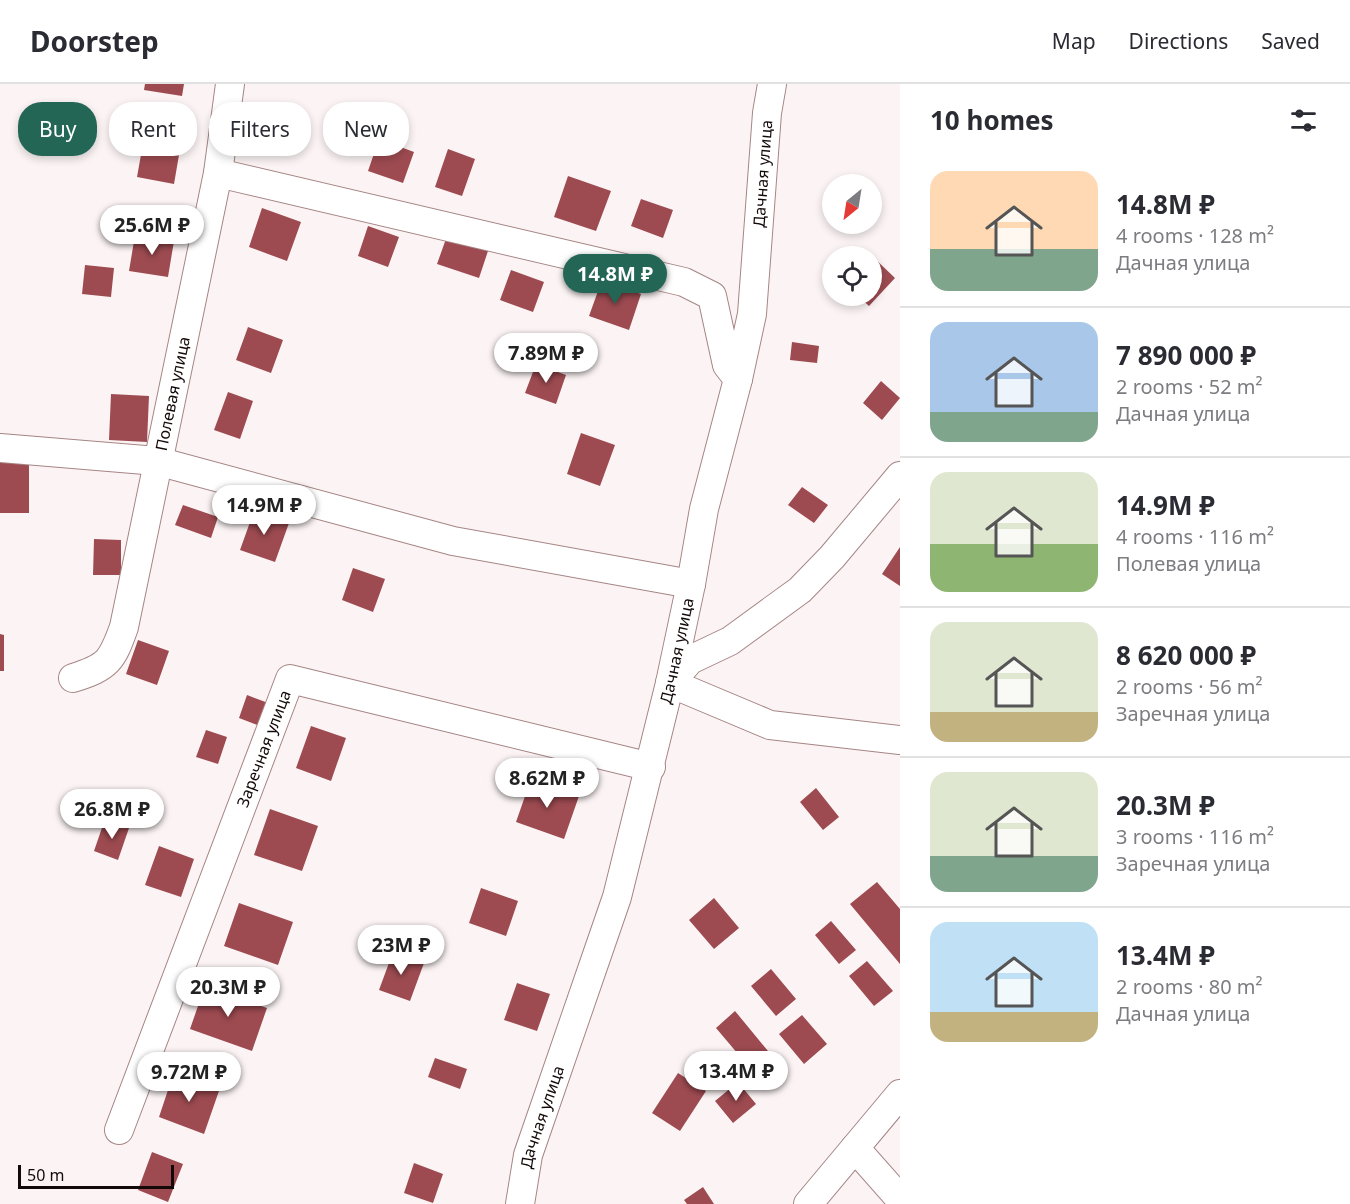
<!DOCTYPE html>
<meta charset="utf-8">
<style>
body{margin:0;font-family:"Noto Sans",sans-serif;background:#f7f7f7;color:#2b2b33;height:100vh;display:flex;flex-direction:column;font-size:22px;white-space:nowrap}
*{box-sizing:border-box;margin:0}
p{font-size:20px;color:#7c7c81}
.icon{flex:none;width:33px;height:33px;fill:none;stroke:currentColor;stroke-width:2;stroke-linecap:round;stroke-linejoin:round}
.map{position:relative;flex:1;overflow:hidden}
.sheet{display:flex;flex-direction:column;background:#fff;width:450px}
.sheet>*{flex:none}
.hud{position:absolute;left:18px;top:18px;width:570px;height:54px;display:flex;gap:12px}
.needle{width:39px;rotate:210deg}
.fabs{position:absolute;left:822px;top:90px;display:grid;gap:12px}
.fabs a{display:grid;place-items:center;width:60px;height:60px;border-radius:50%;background:#fff;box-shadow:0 3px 9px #0003;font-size:30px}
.scale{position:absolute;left:18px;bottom:15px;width:156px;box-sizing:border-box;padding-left:6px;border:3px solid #140909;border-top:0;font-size:16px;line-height:21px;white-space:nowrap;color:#140909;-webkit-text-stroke:4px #fcf4f4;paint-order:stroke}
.price{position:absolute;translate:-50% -51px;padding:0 14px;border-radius:21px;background:#fff;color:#222;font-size:20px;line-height:39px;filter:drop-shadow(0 2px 3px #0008)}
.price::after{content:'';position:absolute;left:50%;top:36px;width:18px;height:14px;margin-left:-9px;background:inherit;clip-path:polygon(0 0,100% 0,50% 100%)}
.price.selected{background:#236656;color:#fff}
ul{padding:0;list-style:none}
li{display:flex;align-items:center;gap:18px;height:150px;padding:0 30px}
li+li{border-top:2px solid #e1e1e2}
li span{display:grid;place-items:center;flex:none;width:168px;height:120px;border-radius:18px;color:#555}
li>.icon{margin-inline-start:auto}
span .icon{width:72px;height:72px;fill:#fffc;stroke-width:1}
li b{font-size:26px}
h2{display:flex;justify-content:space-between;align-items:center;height:72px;padding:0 30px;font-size:26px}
.chip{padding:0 21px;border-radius:24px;background:#fff;box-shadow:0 3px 9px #0003;font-size:21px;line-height:54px}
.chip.selected{background:#236656;color:#fff}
header{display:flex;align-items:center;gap:36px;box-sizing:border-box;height:84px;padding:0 30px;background:#fff;border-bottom:2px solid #e1e1e2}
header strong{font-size:28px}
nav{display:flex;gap:33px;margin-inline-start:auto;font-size:21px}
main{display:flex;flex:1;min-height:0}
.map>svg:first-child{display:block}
.building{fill:#9d4b51}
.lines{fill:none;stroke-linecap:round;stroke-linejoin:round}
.minor-casing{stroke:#a68585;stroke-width:30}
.minor{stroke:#fff;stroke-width:28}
.labels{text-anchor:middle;stroke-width:4.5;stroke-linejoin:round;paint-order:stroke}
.street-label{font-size:16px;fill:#140909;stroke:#fcf4f4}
</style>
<header>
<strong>Doorstep</strong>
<nav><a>Map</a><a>Directions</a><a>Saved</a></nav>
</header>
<main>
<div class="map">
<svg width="900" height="1120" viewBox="0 0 900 1120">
<rect width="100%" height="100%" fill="#fcf4f4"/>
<path class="building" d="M145,0H184L182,12L144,6Z
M379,55L414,68L403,99L368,87Z
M142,65L179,71L174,100L137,93Z
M448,65L475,75L462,112L435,103Z
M568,92L611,107L596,147L554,133Z
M641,115L673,126L663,154L631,142Z
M262,124L301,138L287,177L249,163Z
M368,142L399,153L388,183L358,172Z
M135,151L174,157L168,193L129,187Z
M447,152L488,167L479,194L437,180Z
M872,172L895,194L869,222L858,212H872Z
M85,181L114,184L111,213L82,210Z
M511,186L544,198L533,228L500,216Z
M602,196L641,210L629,246L589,232Z
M248,243L283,256L271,289L236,276Z
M792,258L819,262L817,279L790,276Z
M536,280L566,291L556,320L525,309Z
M881,297L900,314L882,336L863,319Z
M228,308L253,317L240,355L214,346Z
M111,310L149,312L147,358L109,356Z
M581,349L615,361L600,402L567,390Z
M0,379H29V429H0Z
M802,403L828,421L814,439L788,421Z
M183,421L218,433L211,454L175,441Z
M254,427L289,439L275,478L240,466Z
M94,455L121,456V491H93Z
M900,463V502L882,490Z
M353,484L385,495L373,528L342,516Z
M0,550L4,551V587H0Z
M138,556L169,567L157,601L126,590Z
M247,611L271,620L263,643L239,634Z
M311,642L346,654L331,697L296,684Z
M206,646L227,653L218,680L196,673Z
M531,695L579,712L564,755L516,738Z
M816,704L839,733L823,746L800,718Z
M270,725L318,742L302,787L254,771Z
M105,735L129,744L118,776L94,767Z
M159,762L194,775L181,813L145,801Z
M877,798L900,825V880L850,820Z
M481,804L518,817L506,852L469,839Z
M714,814L739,844L714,865L689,836Z
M239,819L293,838L278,881L224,862Z
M831,837L856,866L839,880L815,851Z
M393,868L424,879L410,917L379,906Z
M867,877L893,907L874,922L849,892Z
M771,885L796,915L776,932L751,902Z
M517,899L550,910L537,947L504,936Z
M205,902L267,924L252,967L190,945Z
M735,927L768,967L749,983L716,944Z
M802,931L827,960L804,980L779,950Z
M435,974L467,985L460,1005L428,993Z
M174,988L220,1004L204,1050L159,1033Z
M678,989L706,1007L680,1047L652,1029Z
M738,998L756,1020L733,1039L715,1017Z
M152,1068L183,1080L168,1118L138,1106Z
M414,1079L443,1090L433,1119L404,1109Z
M703,1103L714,1120H687L684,1116Z"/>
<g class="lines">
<g class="minor-casing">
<g id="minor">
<path d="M218,89L684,198L712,212L727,281L738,295"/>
<path d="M0,364L157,377L453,457L691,500"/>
<path d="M900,392L832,473L800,506L730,557L690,576L670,599L770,641L900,656"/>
<path id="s1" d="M73,594C108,583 112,577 124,543L218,89L230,0"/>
<path id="s2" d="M119,1046L290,595L651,683"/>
<path d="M855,1064L900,1115"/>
<path id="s3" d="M520,1120L528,1071L617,813L670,599L691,500L704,425L738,295L752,230L767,29L772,0"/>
<path d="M808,1120L900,1010"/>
</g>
</g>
<use href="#minor" class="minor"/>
</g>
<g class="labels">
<g class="street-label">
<text dy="6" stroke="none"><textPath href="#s3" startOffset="1062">Дачная улица</textPath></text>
<text dy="6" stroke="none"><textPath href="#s1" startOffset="315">Полевая улица</textPath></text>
<text dy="6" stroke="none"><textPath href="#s3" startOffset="576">Дачная улица</textPath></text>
<text dy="6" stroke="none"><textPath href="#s2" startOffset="408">Заречная улица</textPath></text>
<text dy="6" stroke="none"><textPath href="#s3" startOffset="90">Дачная улица</textPath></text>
</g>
</g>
</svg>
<div class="fabs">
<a><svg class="needle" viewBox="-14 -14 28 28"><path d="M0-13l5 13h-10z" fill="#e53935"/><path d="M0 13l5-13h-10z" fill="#7c7c81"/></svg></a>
<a><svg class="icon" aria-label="locate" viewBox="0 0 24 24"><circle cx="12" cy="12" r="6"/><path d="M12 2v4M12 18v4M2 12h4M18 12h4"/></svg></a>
</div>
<div class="scale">50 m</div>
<b class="price" style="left:152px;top:172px">25.6M ₽</b>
<b class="price selected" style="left:615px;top:221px">14.8M ₽</b>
<b class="price" style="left:546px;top:300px">7.89M ₽</b>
<b class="price" style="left:264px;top:452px">14.9M ₽</b>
<b class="price" style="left:547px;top:725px">8.62M ₽</b>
<b class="price" style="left:112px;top:756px">26.8M ₽</b>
<b class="price" style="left:401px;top:892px">23M ₽</b>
<b class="price" style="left:228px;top:934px">20.3M ₽</b>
<b class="price" style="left:736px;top:1018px">13.4M ₽</b>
<b class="price" style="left:189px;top:1019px">9.72M ₽</b>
<div class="hud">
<a class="chip selected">Buy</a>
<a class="chip">Rent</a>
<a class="chip">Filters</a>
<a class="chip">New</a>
</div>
</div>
<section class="sheet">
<h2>10 homes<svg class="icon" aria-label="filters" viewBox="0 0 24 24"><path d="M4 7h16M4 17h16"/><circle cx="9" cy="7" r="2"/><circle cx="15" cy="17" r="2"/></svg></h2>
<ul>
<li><span style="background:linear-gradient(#ffd9b3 65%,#7fa58c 0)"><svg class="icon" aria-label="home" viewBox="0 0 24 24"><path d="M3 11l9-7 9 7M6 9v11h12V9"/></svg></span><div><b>14.8M ₽</b><p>4 rooms · 128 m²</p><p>Дачная улица</p></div></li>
<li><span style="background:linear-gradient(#a9c7e8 75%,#7fa58c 0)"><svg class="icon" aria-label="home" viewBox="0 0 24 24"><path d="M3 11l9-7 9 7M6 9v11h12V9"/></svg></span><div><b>7 890 000 ₽</b><p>2 rooms · 52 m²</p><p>Дачная улица</p></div></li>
<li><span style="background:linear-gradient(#dfe7d0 60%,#8fb573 0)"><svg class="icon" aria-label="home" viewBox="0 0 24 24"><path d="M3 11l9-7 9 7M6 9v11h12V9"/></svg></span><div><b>14.9M ₽</b><p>4 rooms · 116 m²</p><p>Полевая улица</p></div></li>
<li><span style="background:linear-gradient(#dfe7d0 75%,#c2b280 0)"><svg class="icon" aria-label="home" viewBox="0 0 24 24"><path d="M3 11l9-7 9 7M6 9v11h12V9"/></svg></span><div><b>8 620 000 ₽</b><p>2 rooms · 56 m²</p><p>Заречная улица</p></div></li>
<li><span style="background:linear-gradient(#dfe7d0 70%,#7fa58c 0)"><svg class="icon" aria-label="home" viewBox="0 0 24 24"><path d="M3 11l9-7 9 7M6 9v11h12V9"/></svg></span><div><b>20.3M ₽</b><p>3 rooms · 116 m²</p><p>Заречная улица</p></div></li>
<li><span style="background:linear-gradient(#bfe0f5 75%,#c2b280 0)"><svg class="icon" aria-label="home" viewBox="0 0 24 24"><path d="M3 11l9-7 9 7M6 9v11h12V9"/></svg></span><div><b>13.4M ₽</b><p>2 rooms · 80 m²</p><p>Дачная улица</p></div></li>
</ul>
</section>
</main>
